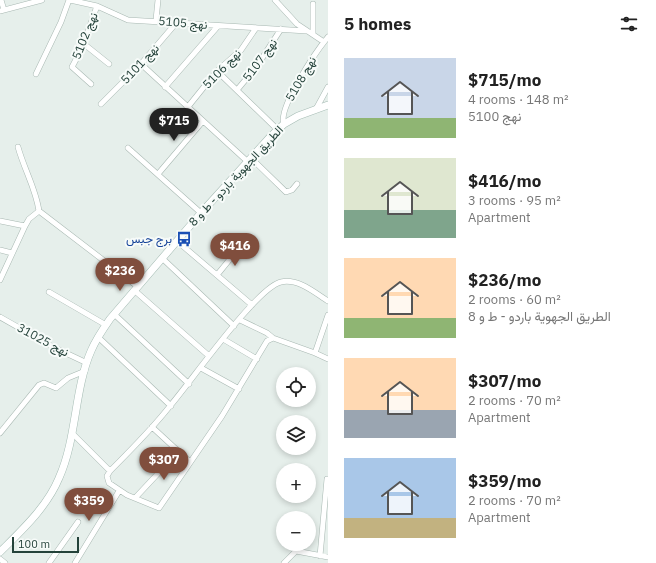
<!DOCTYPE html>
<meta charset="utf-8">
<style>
body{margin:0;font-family:"IBM Plex Sans",Vazirmatn,sans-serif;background:#f6f6f6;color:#222;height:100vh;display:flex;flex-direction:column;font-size:15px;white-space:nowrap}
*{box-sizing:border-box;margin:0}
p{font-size:13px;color:#767676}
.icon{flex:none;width:22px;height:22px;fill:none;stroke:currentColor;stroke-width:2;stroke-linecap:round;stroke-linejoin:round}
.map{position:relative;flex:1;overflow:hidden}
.side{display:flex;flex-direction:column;background:#fff;width:328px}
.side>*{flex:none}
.tools{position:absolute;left:276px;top:367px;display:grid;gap:8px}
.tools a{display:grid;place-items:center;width:40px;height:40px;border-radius:50%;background:#fff;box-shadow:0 2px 6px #0003;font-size:20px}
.scale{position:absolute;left:12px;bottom:10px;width:67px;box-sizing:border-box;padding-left:4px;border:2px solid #24423a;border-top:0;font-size:11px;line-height:14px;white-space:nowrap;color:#24423a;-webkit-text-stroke:3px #f7fbf9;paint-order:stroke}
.price{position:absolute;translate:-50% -34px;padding:0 9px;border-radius:14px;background:#804e3d;color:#fff;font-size:13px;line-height:26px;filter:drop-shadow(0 1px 2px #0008)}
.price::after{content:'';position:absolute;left:50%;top:24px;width:12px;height:9px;margin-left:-6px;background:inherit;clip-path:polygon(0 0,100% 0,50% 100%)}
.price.current{background:#222;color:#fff}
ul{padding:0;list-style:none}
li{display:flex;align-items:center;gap:12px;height:100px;padding:0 16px}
li span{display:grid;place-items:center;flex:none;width:112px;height:80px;border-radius:0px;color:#555}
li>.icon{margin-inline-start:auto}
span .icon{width:48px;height:48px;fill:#fffc;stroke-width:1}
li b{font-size:17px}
h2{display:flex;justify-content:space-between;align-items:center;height:48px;padding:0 16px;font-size:17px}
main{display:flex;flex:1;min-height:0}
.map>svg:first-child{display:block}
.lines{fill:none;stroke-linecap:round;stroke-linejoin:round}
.minor-casing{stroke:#a8b8b2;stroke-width:6}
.secondary-casing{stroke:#a4bbb3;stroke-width:8}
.minor{stroke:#fff;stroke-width:5}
.secondary{stroke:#fff;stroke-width:7}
.labels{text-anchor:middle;stroke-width:4;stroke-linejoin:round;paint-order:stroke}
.street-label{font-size:12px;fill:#24423a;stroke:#f7fbf9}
.transit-label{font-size:12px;fill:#164399;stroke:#f7fbf9;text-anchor:end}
</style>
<main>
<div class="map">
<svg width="328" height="563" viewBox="0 0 328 563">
<rect width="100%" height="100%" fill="#e6efeb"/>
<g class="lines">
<g class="minor-casing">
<path id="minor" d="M1,0L4,10
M70,0L97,6L128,20L307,31
M275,0L297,24L324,42
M0,11L42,0
M156,20L158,0
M313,34V4
M84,44L109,64
M141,64L248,162
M217,71L278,130
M36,74L61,22L69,0
M91,84L72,67L82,48L97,6
M165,87L218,26
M237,90L257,66L281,29
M101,104L141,64L177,22
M187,108L216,72L241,50L256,28
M316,109L328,87
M284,124C277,109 317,50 328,37
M18,147C24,169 36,189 39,211
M128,148L201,213
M251,158L286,192L292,190L297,184
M158,174L203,121
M39,211L137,286
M0,221L25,226
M177,241L252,305
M0,250L12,253
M163,259L234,326
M217,275L239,248
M0,280L25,226L29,219L39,211
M134,290L209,356
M49,292L106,325
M328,301C315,293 298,278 281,282C257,287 190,383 170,406C152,429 131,450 110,471L107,476L109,483L127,495L159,508L222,416L267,341L273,338L315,353L328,315
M114,314L189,384
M0,317L53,347L87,363
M240,320L267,333L273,338
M98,337L171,406
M223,339L257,359
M315,353L328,359
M201,368L239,389
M152,427L190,462
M0,433L39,385L44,383L56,388L68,378L85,371
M72,433L110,471
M136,497L179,451
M320,556L327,479
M0,559L5,563
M49,563L78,522
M75,563L119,491
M284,563L296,551L328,557"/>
</g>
<g class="secondary-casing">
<path id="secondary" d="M0,552C22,530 47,507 59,478C77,438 74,390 91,351C96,339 103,329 110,319L201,213L270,137L284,124L298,116L328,105"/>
</g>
<use href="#minor" class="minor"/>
<use href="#secondary" class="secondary"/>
</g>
<defs>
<g id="bus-bare" transform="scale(1.2)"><path d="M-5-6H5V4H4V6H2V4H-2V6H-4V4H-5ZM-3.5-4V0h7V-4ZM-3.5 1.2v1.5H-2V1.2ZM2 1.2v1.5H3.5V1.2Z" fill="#1a4fb4" stroke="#f7fbf9" stroke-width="2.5" paint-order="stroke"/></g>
</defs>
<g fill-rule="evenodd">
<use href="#bus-bare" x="184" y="239"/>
</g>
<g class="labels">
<g class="street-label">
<text transform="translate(183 23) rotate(5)" y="4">نهج 5105</text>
<text transform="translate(85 36) rotate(-68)" y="4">نهج 5102</text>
<text transform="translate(260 60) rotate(-54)" y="4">نهج 5107</text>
<text transform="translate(140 64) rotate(-47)" y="4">نهج 5101</text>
<text transform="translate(222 69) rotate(-46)" y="4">نهج 5106</text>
<text transform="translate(301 79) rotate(-60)" y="4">نهج 5108</text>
<text transform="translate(236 176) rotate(-47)" y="4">الطريق الجهوية باردو - ط و 8</text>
<text transform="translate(43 340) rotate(28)" y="4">نهج 31025</text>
</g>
<g class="transit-label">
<text x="172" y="243">برج جبس</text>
</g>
</g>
</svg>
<div class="tools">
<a><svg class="icon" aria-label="locate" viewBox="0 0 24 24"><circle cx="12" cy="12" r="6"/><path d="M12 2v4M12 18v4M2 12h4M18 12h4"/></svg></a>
<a><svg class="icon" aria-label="layers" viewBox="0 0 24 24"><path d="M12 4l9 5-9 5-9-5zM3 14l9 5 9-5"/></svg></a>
<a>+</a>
<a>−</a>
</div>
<div class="scale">100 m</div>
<b class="price current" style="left:174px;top:142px">$715</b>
<b class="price" style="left:235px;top:267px">$416</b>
<b class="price" style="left:120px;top:292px">$236</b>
<b class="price" style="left:164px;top:481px">$307</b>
<b class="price" style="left:89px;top:522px">$359</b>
</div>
<section class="side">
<h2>5 homes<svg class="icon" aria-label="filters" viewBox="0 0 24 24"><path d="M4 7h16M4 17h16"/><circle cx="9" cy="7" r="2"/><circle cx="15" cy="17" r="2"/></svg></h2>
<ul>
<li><span style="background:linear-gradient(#c9d6e8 75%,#8fb573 0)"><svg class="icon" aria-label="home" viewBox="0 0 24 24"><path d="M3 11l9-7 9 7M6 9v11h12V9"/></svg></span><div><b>$715/mo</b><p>4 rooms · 148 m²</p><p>نهج 5100</p></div></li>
<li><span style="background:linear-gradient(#dfe7d0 65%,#7fa58c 0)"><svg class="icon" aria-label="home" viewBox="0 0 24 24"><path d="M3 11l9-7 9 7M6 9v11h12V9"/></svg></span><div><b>$416/mo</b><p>3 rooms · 95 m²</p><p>Apartment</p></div></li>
<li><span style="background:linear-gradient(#ffd9b3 75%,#8fb573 0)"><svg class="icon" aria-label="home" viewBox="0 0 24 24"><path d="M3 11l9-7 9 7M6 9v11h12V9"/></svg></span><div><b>$236/mo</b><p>2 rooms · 60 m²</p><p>الطريق الجهوية باردو - ط و 8</p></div></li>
<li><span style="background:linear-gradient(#ffd9b3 65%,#9aa5b1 0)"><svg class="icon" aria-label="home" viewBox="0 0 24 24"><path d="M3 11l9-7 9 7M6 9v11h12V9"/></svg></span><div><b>$307/mo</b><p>2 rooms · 70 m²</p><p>Apartment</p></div></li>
<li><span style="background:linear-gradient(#a9c7e8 75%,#c2b280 0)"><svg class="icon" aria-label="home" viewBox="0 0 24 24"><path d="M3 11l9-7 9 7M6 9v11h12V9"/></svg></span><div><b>$359/mo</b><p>2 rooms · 70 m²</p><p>Apartment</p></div></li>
</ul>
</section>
</main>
